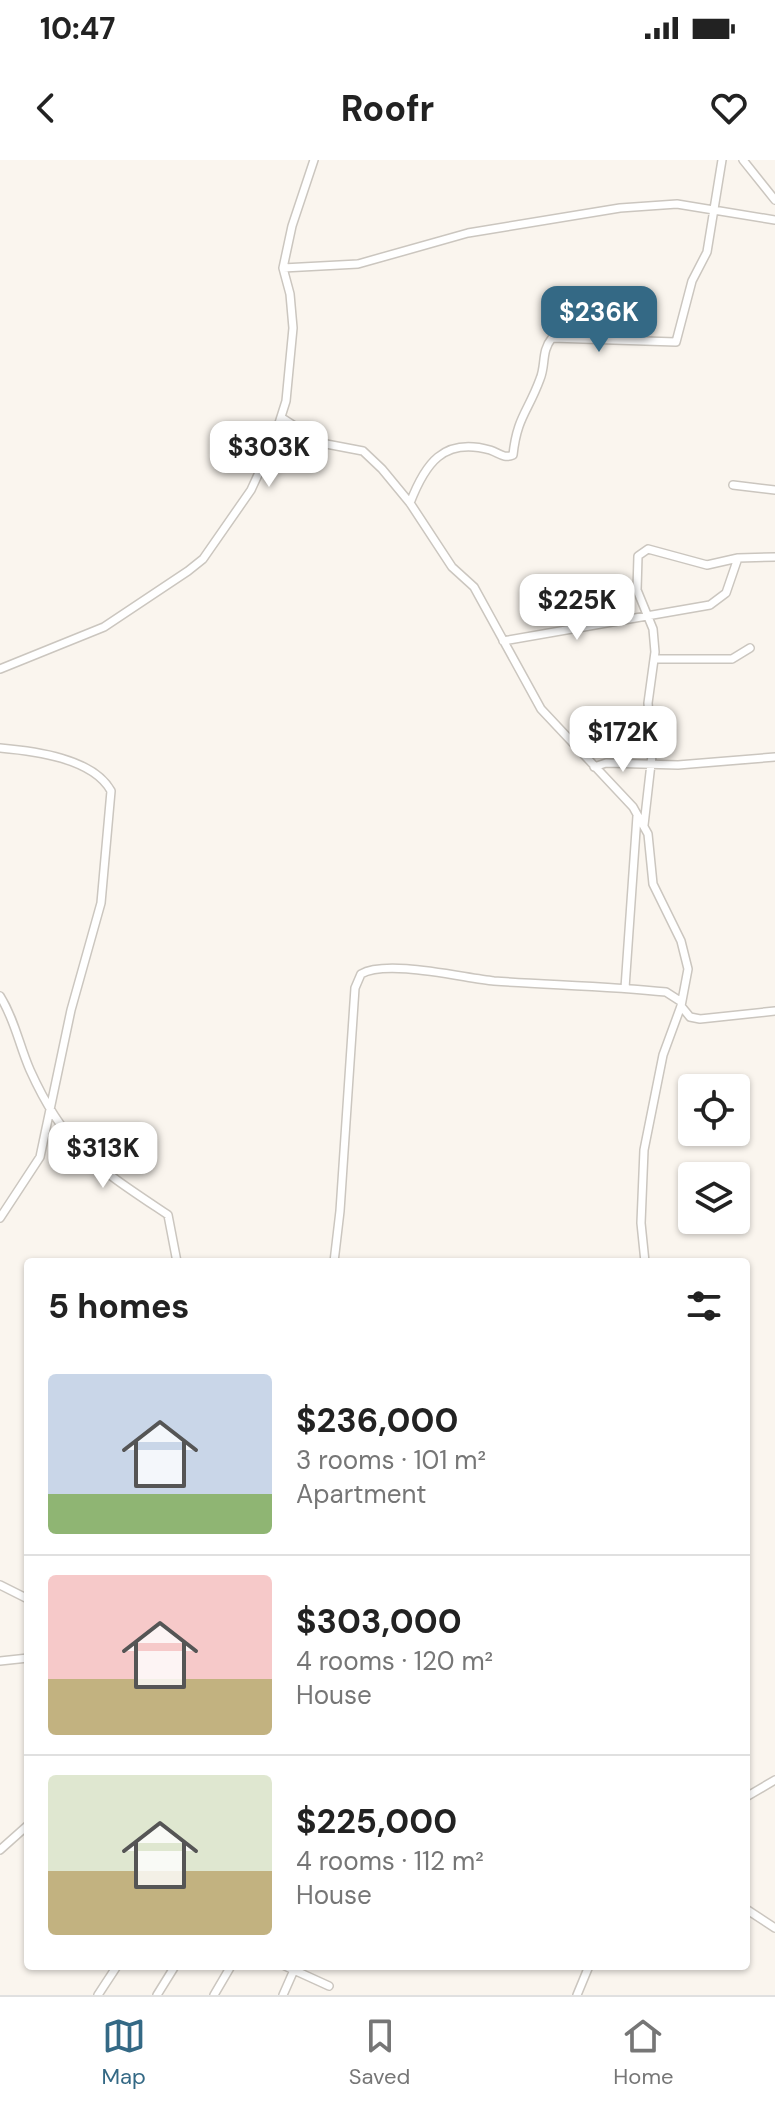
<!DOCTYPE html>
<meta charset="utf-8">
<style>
body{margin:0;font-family:"DM Sans",sans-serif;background:#f2f2f2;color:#222;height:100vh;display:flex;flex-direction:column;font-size:30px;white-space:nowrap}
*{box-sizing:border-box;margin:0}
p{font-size:26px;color:#767676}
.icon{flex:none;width:44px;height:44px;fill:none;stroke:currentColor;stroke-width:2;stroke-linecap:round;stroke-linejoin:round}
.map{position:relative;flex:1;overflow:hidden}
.drawer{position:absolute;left:24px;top:1098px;width:726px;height:712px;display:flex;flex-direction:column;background:#fff;border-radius:8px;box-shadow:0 2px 6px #0004}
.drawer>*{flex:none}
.tools{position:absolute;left:678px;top:914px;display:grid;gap:16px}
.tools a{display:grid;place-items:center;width:72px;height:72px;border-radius:8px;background:#fff;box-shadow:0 2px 6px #0004;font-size:40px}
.price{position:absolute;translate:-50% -68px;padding:0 18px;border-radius:16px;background:#fff;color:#222;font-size:26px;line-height:52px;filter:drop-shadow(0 2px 4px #0008)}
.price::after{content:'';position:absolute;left:50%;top:48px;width:24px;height:18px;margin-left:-12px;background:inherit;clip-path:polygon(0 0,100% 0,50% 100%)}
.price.current{background:#346985;color:#fff}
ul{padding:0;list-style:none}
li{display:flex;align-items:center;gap:24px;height:200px;padding:0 24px}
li+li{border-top:2px solid #e0e0e0}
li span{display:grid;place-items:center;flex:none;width:224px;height:160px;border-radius:8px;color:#555}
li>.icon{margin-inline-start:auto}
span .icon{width:96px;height:96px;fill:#fffc;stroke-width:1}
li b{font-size:34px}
h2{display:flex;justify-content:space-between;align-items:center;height:96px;padding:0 24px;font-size:34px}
.status{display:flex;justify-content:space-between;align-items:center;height:56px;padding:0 40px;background:#fff;direction:ltr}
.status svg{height:22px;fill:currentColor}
header{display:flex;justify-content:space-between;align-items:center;height:104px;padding:0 24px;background:#fff;font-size:36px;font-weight:700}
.dock{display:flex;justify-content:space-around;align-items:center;height:112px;border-top:2px solid #e0e0e0;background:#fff;font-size:22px;color:#767676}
.dock a{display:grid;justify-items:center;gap:4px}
.dock .current{color:#346985}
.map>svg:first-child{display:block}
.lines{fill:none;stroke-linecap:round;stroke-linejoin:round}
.street-casing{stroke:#cbc6bf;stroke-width:10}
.street{stroke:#fff;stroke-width:7}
</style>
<div class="status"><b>10:47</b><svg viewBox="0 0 49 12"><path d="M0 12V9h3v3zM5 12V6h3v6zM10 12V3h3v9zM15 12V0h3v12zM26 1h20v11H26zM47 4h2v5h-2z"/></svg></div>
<header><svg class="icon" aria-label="back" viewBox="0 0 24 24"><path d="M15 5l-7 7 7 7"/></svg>Roofr<svg class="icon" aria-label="heart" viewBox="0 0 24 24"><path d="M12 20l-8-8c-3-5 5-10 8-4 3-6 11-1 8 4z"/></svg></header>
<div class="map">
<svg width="775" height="1835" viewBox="0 0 775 1835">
<rect width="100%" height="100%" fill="#faf5ee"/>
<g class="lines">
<g class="street-casing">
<path id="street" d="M743,0L775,40
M283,108L358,104L468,73L620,48L677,44L775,60
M282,258L321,283L363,291L382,309L410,343L452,407L474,427L541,549L633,647L648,674L653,724L681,781L688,809L681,846L663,895L644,990L641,1063L645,1102
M273,282L306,289L325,285
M733,325L775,330
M410,343C425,304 443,277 490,290C499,293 504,299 513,295C517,257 528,252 540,219C546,205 541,191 552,178L676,182L692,121L707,92L722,0
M503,481L710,445L726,433L738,398
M654,499H732L750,488
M0,509L104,467L188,411L203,399L251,330L273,282L286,241L293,168L290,134L283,108L292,66L314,0
M0,588C34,591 93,598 111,631L101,743L71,850L40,997L0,1058
M594,607L606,603L678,605L775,597
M644,665L652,595L648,543L655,492L653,469L637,430L638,396L648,389L707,405L738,398L775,397
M625,828L637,656
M0,836C15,860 19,885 30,910C66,990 98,1008 168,1055L177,1102
M681,846L690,857L700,859L775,851
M334,1102L340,1051L355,828L361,814C387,799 463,818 494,821C551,825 609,826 666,832L680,841
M0,1425L28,1439
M0,1501L28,1498
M746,1637L775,1620
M0,1690L28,1665
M746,1749L775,1768
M285,1806L329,1826
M98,1835L117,1806
M157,1835L175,1806
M214,1835L231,1806
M283,1835L294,1810
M577,1835L589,1806"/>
</g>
<use href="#street" class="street"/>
</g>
</svg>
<div class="tools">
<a><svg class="icon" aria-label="locate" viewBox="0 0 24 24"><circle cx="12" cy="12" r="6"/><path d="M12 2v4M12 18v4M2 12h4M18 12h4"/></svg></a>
<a><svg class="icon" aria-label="layers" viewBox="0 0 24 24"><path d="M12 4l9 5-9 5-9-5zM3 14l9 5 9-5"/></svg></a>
</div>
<b class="price current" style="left:599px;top:194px">$236K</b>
<b class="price" style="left:269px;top:329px">$303K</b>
<b class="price" style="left:577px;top:482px">$225K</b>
<b class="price" style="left:623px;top:614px">$172K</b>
<b class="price" style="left:103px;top:1030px">$313K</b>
<section class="drawer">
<h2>5 homes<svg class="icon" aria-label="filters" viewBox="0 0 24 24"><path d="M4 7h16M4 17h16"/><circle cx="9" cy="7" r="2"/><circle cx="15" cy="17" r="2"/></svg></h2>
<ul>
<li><span style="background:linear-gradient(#c9d6e8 75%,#8fb573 0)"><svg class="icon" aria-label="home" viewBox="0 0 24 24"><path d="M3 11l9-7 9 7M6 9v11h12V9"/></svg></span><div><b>$236,000</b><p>3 rooms · 101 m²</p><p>Apartment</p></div></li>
<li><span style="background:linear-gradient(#f6c9c9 65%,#c2b280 0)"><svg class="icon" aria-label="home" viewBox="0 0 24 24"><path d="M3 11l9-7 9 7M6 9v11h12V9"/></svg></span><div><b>$303,000</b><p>4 rooms · 120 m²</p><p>House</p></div></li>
<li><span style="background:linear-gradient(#dfe7d0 60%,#c2b280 0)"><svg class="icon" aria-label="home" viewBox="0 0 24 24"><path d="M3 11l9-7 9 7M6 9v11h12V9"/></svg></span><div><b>$225,000</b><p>4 rooms · 112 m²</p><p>House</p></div></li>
</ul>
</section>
</div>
<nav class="dock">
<a class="current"><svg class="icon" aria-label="map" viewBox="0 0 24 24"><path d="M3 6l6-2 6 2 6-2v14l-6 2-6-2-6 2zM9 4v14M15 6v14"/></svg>Map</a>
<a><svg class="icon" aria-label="saved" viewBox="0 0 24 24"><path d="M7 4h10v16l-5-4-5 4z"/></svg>Saved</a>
<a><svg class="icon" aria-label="home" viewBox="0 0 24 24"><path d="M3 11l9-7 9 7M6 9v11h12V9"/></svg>Home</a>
</nav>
